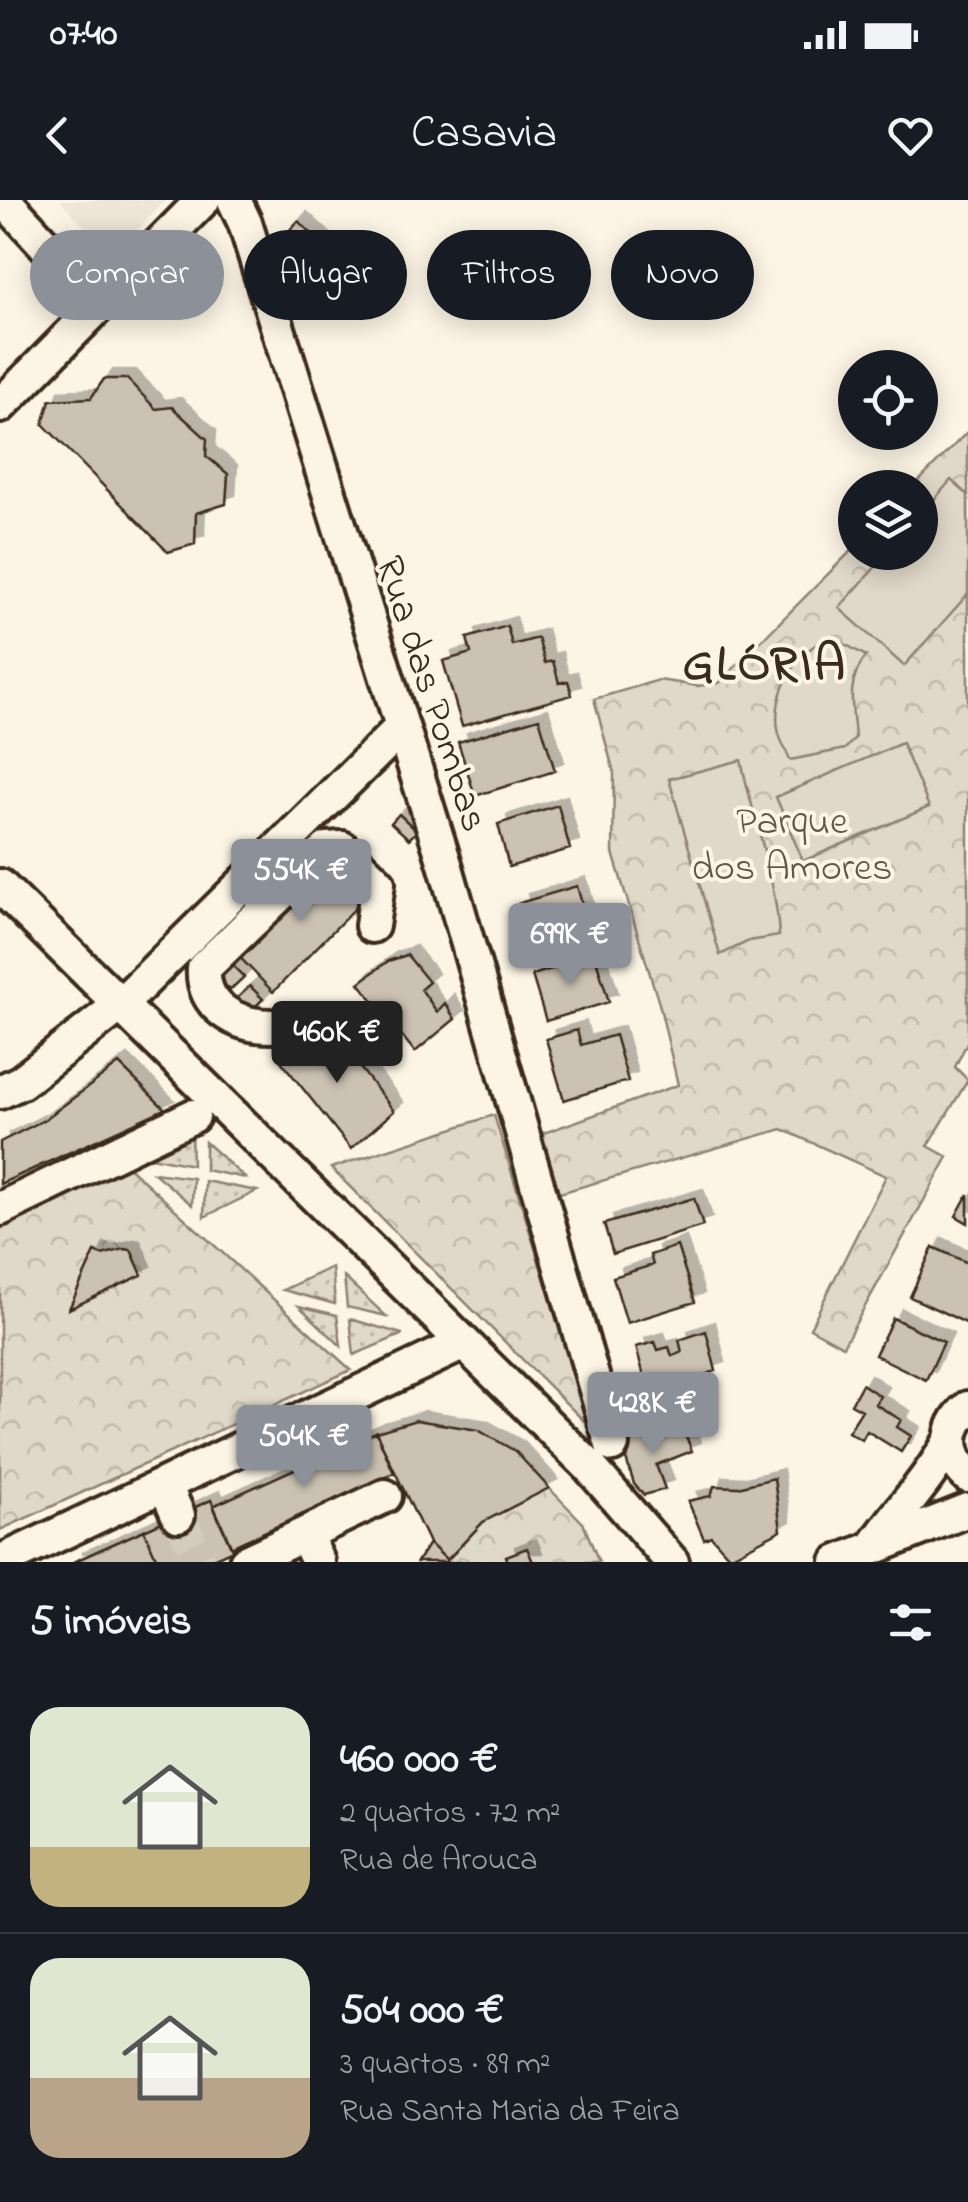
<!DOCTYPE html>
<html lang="pt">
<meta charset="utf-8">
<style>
body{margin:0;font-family:"Indie Flower",sans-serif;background:#20242c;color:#f1f3f6;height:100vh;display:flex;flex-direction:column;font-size:38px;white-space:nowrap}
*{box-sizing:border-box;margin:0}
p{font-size:32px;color:#9ea1a6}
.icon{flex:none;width:55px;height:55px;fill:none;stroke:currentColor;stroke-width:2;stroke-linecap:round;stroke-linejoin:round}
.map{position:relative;height:1362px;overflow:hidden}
.details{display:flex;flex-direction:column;background:#171b24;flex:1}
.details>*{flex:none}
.banner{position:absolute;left:30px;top:30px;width:910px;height:90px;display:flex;gap:20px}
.fabs{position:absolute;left:838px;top:150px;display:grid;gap:20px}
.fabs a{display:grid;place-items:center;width:100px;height:100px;border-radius:50%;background:#171b24;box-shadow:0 5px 25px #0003;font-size:50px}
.price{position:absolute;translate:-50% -85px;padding:0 22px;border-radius:10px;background:#8c9099;color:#fff;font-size:32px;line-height:65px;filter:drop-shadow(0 2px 5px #0008)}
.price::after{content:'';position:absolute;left:50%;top:60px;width:30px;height:22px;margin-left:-15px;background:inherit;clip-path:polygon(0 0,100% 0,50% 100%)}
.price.active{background:#222;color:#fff}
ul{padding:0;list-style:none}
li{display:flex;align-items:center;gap:30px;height:250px;padding:0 30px}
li+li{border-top:2px solid #363941}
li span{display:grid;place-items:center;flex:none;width:280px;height:200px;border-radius:30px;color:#555}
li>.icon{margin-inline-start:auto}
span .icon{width:120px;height:120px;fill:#fffc;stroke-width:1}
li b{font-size:42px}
h2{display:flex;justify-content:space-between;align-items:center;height:120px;padding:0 30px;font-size:42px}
.chip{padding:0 35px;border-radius:45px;background:#171b24;box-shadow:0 5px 25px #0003;font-size:35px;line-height:90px}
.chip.active{background:#8c9099;color:#fff}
.status{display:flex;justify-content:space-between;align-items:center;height:70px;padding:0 50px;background:#171b24;direction:ltr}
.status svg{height:28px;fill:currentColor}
header{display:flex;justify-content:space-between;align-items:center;height:130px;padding:0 30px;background:#171b24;font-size:45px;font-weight:600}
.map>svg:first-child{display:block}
.built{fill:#eee6d6}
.grass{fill:url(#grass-dots);stroke:#8e8173;stroke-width:2.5}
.park{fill:url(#park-crowns);stroke:#8e8173;stroke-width:2.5}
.pitch{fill:#e0d8c8;stroke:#8e8173;stroke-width:2.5}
.building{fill:#ccc2b3;stroke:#3b2a1e;stroke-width:2.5;filter:url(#shadow)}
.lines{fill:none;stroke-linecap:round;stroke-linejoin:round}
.minor-tunnel{stroke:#d5ccbd;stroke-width:32;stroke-dasharray:32 16;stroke-linecap:butt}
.minor-casing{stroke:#3b2a1e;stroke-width:40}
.minor{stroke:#fcf5e5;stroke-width:32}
.labels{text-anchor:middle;stroke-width:8;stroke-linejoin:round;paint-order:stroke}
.street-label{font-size:40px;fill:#3b2a1e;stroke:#fcf5e5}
.park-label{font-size:40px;fill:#645648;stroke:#fcf5e5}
.district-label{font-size:50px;font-weight:bold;letter-spacing:2.5px;fill:#3b2a1e;stroke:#fcf5e5}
</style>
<div class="status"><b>07:40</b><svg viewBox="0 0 49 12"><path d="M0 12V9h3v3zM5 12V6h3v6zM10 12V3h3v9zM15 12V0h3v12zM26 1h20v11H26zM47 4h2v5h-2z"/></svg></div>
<header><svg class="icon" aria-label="back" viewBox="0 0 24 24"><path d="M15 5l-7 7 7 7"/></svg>Casavia<svg class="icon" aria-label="heart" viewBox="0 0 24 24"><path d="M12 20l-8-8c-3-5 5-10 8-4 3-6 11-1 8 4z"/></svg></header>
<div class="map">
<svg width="968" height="1362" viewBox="0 0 968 1362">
<defs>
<pattern id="grass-dots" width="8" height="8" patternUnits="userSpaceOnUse" patternTransform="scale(2.5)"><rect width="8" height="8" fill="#e0d8c8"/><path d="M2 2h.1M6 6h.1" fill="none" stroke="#c1baab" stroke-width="1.8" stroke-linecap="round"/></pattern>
<pattern id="park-crowns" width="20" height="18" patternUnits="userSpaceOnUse" patternTransform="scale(2.5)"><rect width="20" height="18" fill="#e0d8c8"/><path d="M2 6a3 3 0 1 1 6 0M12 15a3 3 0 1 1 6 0" fill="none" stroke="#c1baab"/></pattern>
<filter id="shadow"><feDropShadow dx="9" dy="-9" stdDeviation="0" flood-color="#0004"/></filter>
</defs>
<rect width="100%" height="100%" fill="#fcf5e5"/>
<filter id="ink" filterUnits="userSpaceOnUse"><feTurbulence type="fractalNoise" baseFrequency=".01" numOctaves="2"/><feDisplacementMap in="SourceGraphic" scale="20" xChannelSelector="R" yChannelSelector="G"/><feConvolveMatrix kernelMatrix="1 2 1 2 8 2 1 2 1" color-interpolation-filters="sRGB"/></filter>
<g filter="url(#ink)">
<path class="built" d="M60,0H166L112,57Z"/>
<path class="grass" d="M191,930L192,965L135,954Z
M205,942L245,978L205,970Z
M154,973L193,978L192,1005Z
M205,981L257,991L204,1017Z
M332,1067L335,1104L283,1090Z
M344,1077L386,1116L347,1107Z
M299,1106L337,1115L341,1146Z
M350,1119L402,1134H403L354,1155Z"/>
<path class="park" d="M968,231V841L955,867L968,880L928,946L948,957L843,1146L810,1128L886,976L782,929L553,995L538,935L678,885L660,807L613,653L614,573L594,499L659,480L698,486L719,483L855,347V352H920V288L913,287Z
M494,915L590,1227L331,968Z
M123,962L351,1170L0,1330V1018Z
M549,1288L583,1323L599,1362H446L483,1322Z"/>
<path class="pitch" d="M951,280L968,295V394L904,466L839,408L888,353L920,352V316Z
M834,438L866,456C845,484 853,506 855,538L845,549L790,560C786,550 779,539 778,529C772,494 797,444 834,438Z
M902,543L929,607L803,661L776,597Z
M741,560C753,619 776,676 779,736L749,741L720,755L669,579Z"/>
<path class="building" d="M298,21L365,83L348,103L330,101L340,90L324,75L304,80L297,53L308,50L288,32Z
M104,179H127L156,209L172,207L207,239L206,256L228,274L226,304L196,313L195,344L168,352L43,224L50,200L91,198Z
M507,426L512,445L538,438L545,463L553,461L559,483L568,481L572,495L462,526L443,461L471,453L467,438Z
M539,518L555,571L475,596L458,542Z
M558,605L570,649L509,667L498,624Z
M399,614L417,631L409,639L391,623Z
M331,657L368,695L273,792L234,751Z
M577,686L590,732L533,748L519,703Z
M407,755L429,782L421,789L437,812L445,803L455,819L415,852L359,783L388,761Z
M595,756L609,802L546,821L532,775Z
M229,762L244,777L230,790L215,776Z
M250,786L263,799L249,813L235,800Z
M328,827L394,911L351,949L277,856L297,841L302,846Z
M577,830L581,845L615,835L628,881L564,900L546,839Z
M119,864L165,909L0,984V942L44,920Z
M968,994V1023L956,1016Z
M694,998L703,1026L613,1054L604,1024Z
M677,1046L695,1102L627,1123L613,1077L653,1065L650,1055Z
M933,1047L968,1063V1124L910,1097Z
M124,1049L131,1050L142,1075L69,1109L95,1052L102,1055Z
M893,1118L944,1142L926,1180L875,1155Z
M706,1131L716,1171L649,1194L636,1147L655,1142L658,1150L669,1147L672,1156L682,1152L679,1140Z
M862,1184L880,1196L875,1204L901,1220L897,1227L911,1236L901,1252L867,1231L862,1240L848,1232L862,1210L851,1204Z
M416,1220L478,1230L515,1251L549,1288L483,1322L447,1360L429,1343L376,1232Z
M682,1226L692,1251L656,1265L665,1289L644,1295L634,1284L620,1240L641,1231L644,1240Z
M376,1232L394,1273L231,1347L213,1306Z
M774,1278L781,1330L730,1357L711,1336L704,1339L688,1301L711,1296L714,1286L738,1287Z
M211,1300L233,1350L206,1362H158L144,1330Z
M144,1330L158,1362H73Z
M429,1343L447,1360L446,1362H417Z
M527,1348L533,1362H508L506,1356Z"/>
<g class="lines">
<path class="minor-tunnel" d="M178,1315L200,1362"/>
<g class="minor-casing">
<path id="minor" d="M4,0L98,102
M234,0L245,23L445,664L612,1245
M0,206L203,0
M0,686L588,1265L672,1362
M271,826C237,826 201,807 204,768L327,649L342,648L378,683L372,726
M0,892L21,882L120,805L402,527
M0,1009L193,916
M968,1208C945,1228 946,1255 968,1276
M165,1285L178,1315
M305,1334L318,1362
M875,1345C900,1309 929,1280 950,1241
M0,1362L464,1143
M246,1362L385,1296
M838,1362L968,1310"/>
</g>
<use href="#minor" class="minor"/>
</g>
</g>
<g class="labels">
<g class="street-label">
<text transform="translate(434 493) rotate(72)" y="14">Rua das Pombas</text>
</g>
<g class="park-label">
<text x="792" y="633">Parque<tspan x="792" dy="46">dos Amores</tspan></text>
</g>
<g class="district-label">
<text x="765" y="479">GLÓRIA</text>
</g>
</g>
</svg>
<div class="fabs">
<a><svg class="icon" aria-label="locate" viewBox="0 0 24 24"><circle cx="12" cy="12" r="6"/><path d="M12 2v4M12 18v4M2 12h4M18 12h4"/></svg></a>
<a><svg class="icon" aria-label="layers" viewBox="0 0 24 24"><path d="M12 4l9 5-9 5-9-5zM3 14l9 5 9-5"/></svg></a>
</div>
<b class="price" style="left:301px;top:724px">554K €</b>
<b class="price" style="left:570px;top:788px">699K €</b>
<b class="price active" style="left:337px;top:886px">460K €</b>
<b class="price" style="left:653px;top:1257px">428K €</b>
<b class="price" style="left:304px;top:1290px">504K €</b>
<div class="banner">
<a class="chip active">Comprar</a>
<a class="chip">Alugar</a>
<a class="chip">Filtros</a>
<a class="chip">Novo</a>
</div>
</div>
<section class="details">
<h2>5 imóveis<svg class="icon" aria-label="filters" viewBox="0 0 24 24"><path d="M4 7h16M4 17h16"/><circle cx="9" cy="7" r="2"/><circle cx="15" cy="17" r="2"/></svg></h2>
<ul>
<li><span style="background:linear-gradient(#dfe7d0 70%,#c2b280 0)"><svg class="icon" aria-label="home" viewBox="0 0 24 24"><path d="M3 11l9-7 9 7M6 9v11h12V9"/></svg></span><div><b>460 000 €</b><p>2 quartos · 72 m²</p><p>Rua de Arouca</p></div></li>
<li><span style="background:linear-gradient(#dfe7d0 60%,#b9a48a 0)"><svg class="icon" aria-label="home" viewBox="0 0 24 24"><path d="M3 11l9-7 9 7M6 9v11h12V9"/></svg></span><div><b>504 000 €</b><p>3 quartos · 89 m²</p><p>Rua Santa Maria da Feira</p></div></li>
</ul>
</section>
